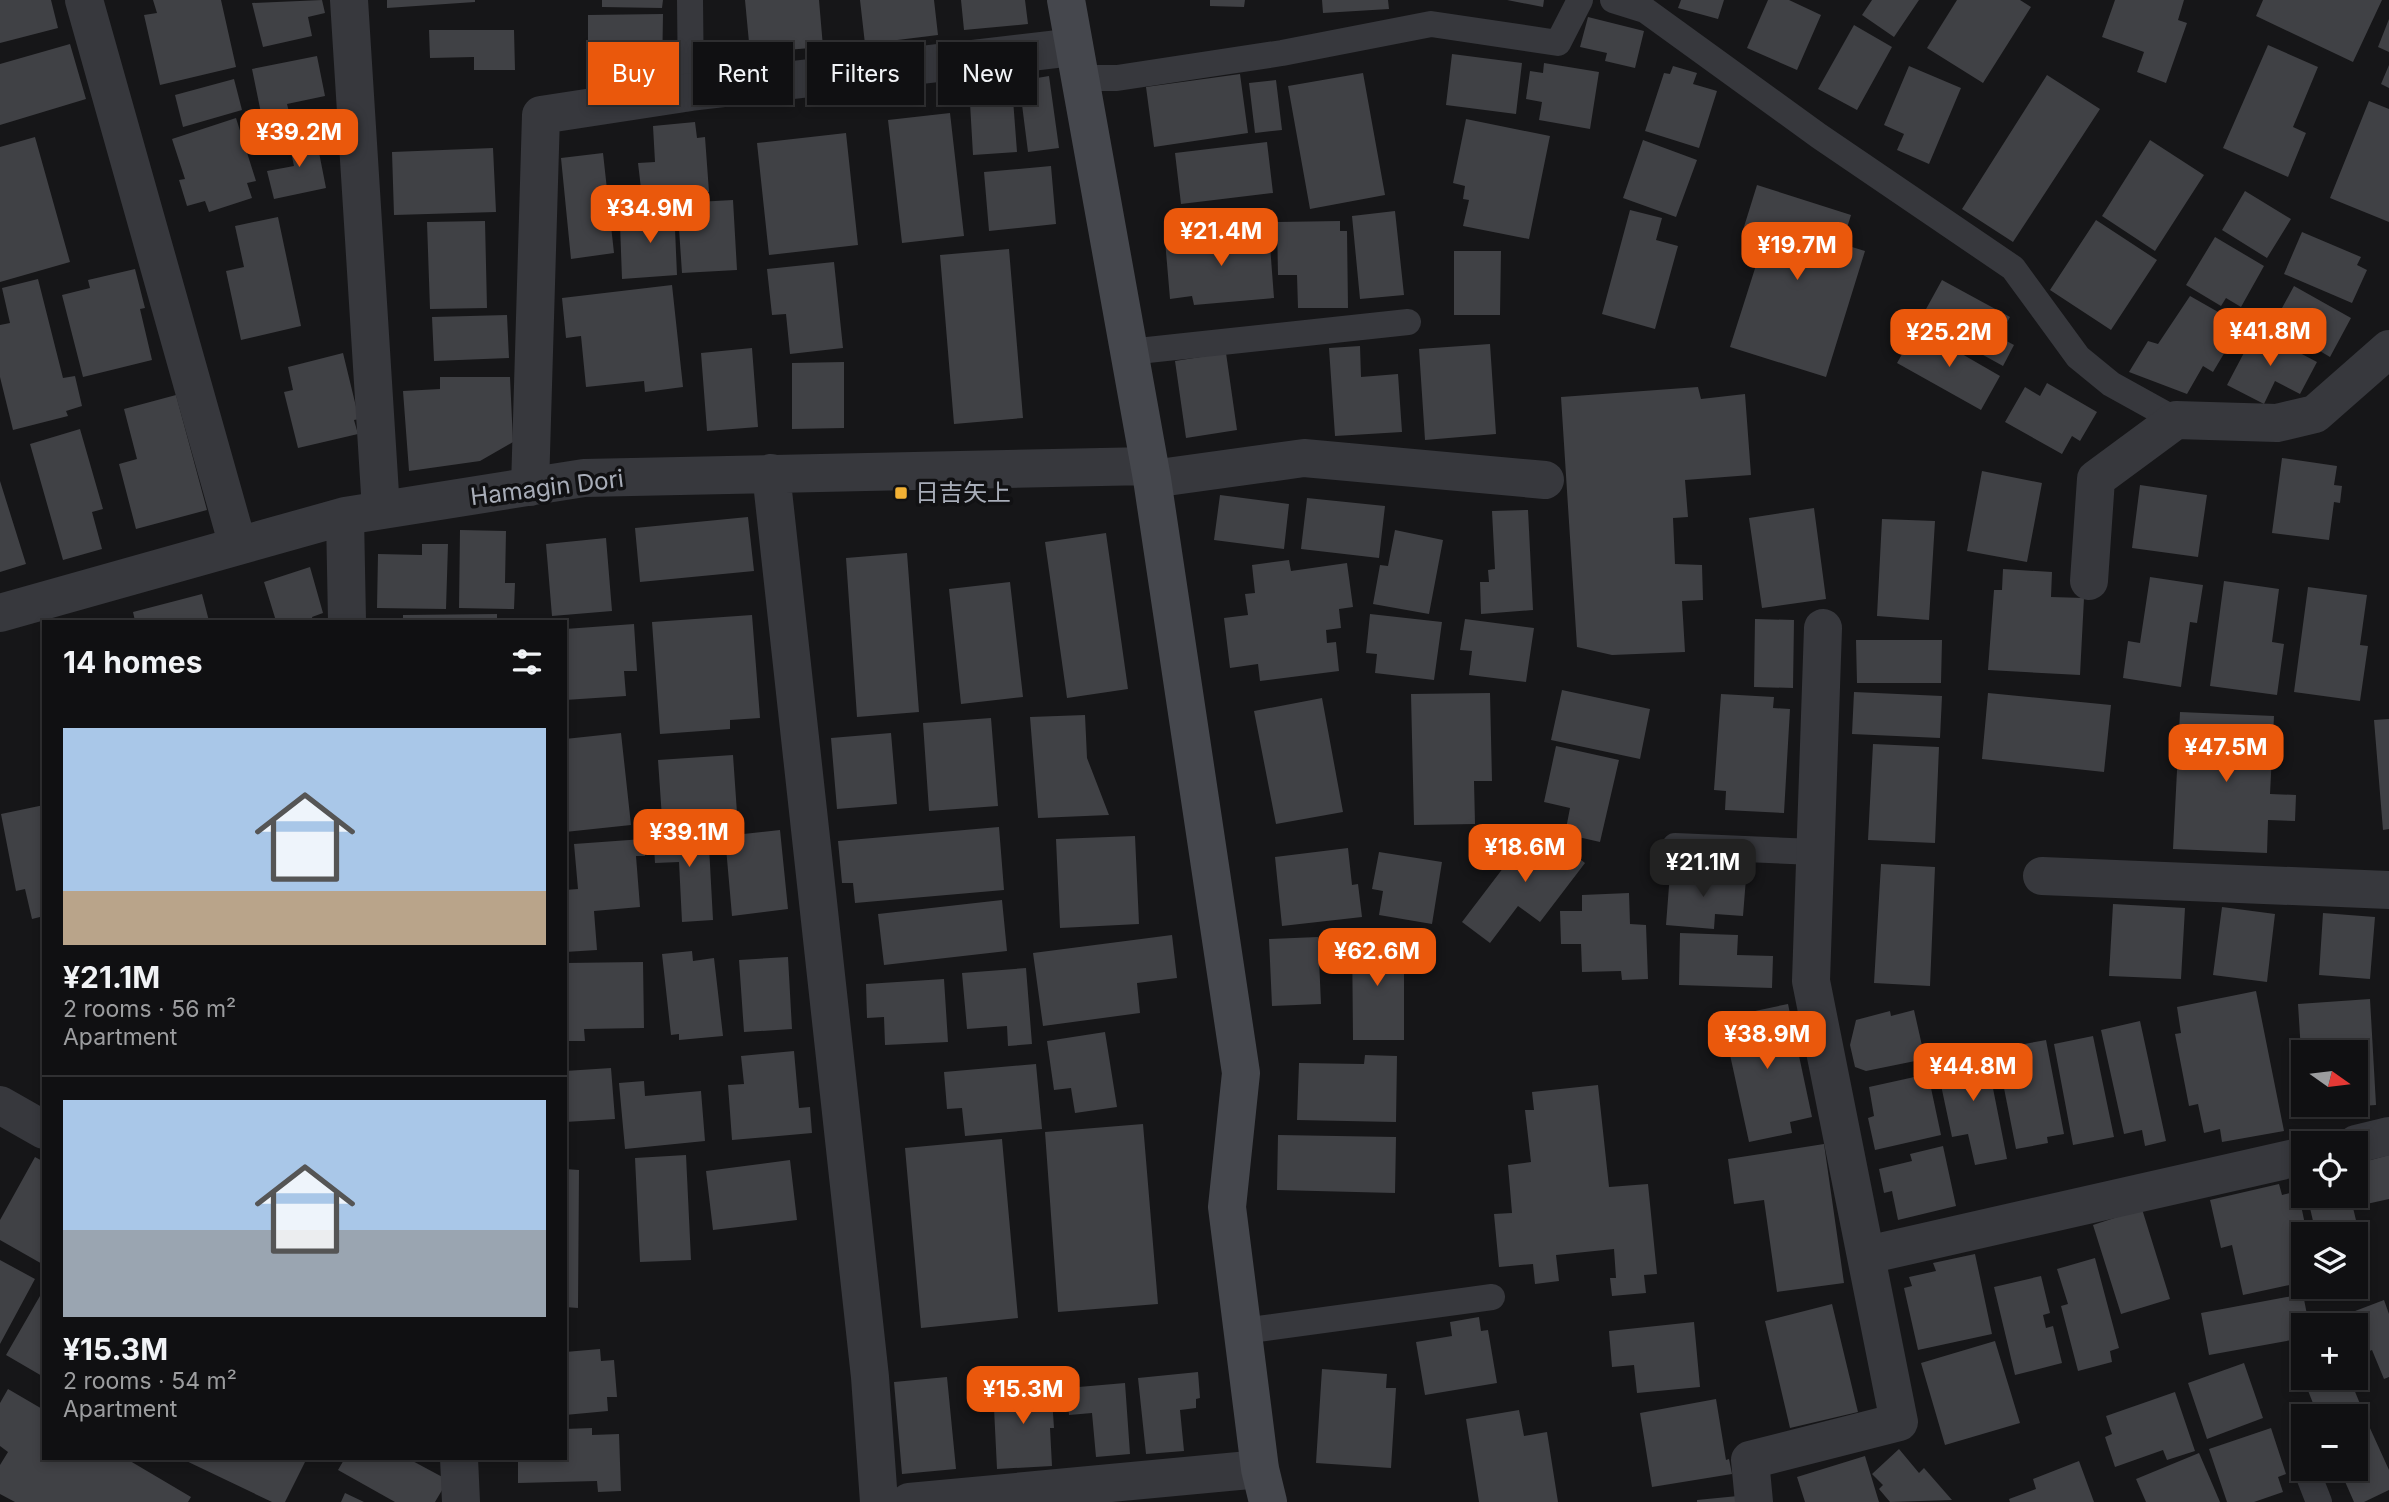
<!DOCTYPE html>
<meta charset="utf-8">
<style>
body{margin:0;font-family:Inter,"Noto Sans JP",sans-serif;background:#19191b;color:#f1f3f6;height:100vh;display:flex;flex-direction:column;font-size:26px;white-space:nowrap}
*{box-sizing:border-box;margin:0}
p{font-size:23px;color:#9c9d9f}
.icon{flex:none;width:38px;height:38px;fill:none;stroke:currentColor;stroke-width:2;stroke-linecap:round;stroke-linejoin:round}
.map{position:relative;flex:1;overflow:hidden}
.side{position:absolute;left:42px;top:620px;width:525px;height:840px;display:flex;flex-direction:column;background:#101012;border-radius:0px;box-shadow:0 4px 10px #0003,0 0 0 2px #303032}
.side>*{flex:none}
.hud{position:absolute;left:588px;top:42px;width:665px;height:63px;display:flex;gap:14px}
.needle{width:46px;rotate:104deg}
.tools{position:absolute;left:2291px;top:1040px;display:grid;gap:14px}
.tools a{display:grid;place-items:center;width:77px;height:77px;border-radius:0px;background:#101012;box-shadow:0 4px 10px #0003,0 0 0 2px #303032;font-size:35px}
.price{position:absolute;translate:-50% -60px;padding:0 16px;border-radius:14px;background:#ea580c;color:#fff;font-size:23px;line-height:46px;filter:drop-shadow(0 2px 4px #0008)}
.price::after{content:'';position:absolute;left:50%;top:42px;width:21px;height:16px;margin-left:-10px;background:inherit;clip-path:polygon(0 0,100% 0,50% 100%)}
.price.selected{background:#222;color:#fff}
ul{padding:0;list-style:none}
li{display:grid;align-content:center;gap:14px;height:371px;padding:0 21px}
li+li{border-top:2px solid #303032}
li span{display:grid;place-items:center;height:217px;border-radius:0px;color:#555}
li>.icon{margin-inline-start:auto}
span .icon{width:126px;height:126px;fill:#fffc;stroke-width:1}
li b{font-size:30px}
h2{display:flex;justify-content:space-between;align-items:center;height:84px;padding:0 21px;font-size:30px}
.pill{padding:0 24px;border-radius:0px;background:#101012;box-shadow:0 4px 10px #0003,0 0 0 2px #303032;font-size:24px;line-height:63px}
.pill.selected{background:#ea580c;color:#fff}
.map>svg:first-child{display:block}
.building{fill:#404145}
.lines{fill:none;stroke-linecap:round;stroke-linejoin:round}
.lane{stroke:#37383d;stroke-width:26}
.street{stroke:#37383d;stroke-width:38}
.secondary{stroke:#45474d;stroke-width:38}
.poi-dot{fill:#f2b134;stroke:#111113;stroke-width:2.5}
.labels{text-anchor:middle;stroke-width:7;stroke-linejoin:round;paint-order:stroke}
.street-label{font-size:24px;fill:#a8adb8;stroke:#111113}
.poi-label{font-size:24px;fill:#a8adb8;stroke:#111113;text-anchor:start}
</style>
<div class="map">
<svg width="2389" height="1502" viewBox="0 0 2389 1502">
<rect width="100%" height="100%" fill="#161618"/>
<path class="building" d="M0,0H51L58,28L0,43Z
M153,0H221L236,67L160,85L144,15L157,13Z
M322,0L325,13L308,17L312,36L263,47L252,3Z
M387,0H475V2L387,8Z
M602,0H663L662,8L602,7Z
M745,0H819L823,47L750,53Z
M860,0H934L938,35L865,44Z
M961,0H1025L1028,24L964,30Z
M1210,0H1245L1244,7L1210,6Z
M1322,0H1388L1389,9L1323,13Z
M1507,0H1544L1543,7Z
M1681,0H1724L1718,19L1678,8Z
M1768,0H1789L1821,15L1797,70L1747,48Z
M1872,0H1919L1894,37L1862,15Z
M1957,0H2020L2031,7L1983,83L1927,48Z
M2115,0H2184L2178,20L2187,23L2166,83L2137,72L2144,52L2102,37Z
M2263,0H2382L2353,62L2256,16Z
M663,14L662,74L601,75V48H588V15Z
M1588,17L1644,31L1635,68L1605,61L1607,53L1580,47Z
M2389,19V52L2378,47Z
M1854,25L1892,47L1857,110L1818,89Z
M429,30H514L515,70H474V57L430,58Z
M70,44L86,99L0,125V64Z
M2268,45L2318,67L2293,127L2306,133L2288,177L2223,148Z
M1452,54L1522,63L1516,114L1446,105Z
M317,56L325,96L287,104L289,112L262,118L252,69Z
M1544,63L1599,72L1590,129L1539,120L1542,102L1526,99L1530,71L1543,73Z
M2389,65V88L2381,84Z
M1673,66L1697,73L1693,84L1717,91L1699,148L1645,131L1664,73L1670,74Z
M1909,66L1961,88L1929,164L1897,150L1904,134L1884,125Z
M1363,73L1385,195L1310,209L1288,86Z
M1240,74L1248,133L1154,147L1146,87Z
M2047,75L2100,109L2013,242L1962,209Z
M1049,76L1059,148L1028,152L1019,81Z
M234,79L242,110L183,127L175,95Z
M1276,80L1282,130L1255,133L1249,83Z
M1013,99L1017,152L973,155L970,103Z
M2369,101L2389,109V222L2330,198Z
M950,113L964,236L902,243L888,120Z
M236,118L256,181L247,183L252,198L209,212L205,201L187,206L179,180L185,179L172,139Z
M1466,119L1550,136L1529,239L1463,226L1469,200L1463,199L1465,186L1453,183Z
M695,122L697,138L705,137L709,192L642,197L638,163L655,162L653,126Z
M315,132L326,188L274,199L267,171L294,166L288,138Z
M846,133L858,245L769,255L757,143Z
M35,137L70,262L0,282V147Z
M1643,140L1697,160L1676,217L1623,198Z
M2150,140L2204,175L2155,251L2102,216Z
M1267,142L1273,193L1181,204L1175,153Z
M493,148L496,212L394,215L392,152Z
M603,153L614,253L571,259L561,158Z
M1051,166L1056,224L989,231L984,172Z
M1757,185L1851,215L1842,244L1865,251L1826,377L1730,347L1765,237L1743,230Z
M2245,191L2291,219L2267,258L2222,230Z
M733,200L737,270L682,273L678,214L698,213L697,202Z
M674,206L677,275L622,279L620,224L641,223L640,208Z
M1630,210L1662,218L1656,240L1678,246L1655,329L1602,314Z
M1395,211L1404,295L1360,299L1352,216Z
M278,217L301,326L241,340L226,271L244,267L235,226Z
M2096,220L2157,260L2111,330L2050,290Z
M485,221L487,308L430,309L427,222Z
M1340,221V231H1347L1348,308H1298L1297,275H1278L1277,222Z
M1269,232L1274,298L1194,305L1192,296L1170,299L1165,240Z
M2302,232L2361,257L2357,265L2367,270L2352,303L2284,274Z
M2215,237L2264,266L2241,307L2226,298L2221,306L2186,285Z
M1009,249L1023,418L954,424L940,255Z
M1454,251H1501L1500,315H1454Z
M834,262L843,348L790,354L786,314L772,315L767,269Z
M135,269L145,308L140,309L152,360L83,377L62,295L90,288L88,280Z
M38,279L63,378L75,376L82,406L66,411L68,416L13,430L0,377V325L10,323L2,288Z
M1942,280L2010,317L1999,337L2014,345L2003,366L1920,320Z
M672,285L683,387L645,392L644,381L586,387L581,336L566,338L562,298Z
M2294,286L2351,318L2330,357L2303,341L2300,347L2270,330Z
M2190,296L2241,325L2213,372L2203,366L2187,394L2129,372L2148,341L2158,344Z
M507,315L509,358L434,361L432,317Z
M1917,328L2000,376L1981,410L1897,363Z
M2256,330L2317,362L2300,394L2275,381L2264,404L2227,385Z
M1490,344L1496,434L1425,440L1419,349Z
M1360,346L1361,377L1398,374L1402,432L1335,436L1329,348Z
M752,348L758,427L707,431L701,353Z
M343,353L359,419L354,420L358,434L298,448L284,392L293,390L288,367Z
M1226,353L1237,430L1186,438L1175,361Z
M844,362V428L792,429V363Z
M440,377H510L513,442L480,461L409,471L403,391L440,389Z
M2047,383L2097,412L2080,441L2072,436L2062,454L2005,422L2025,387L2040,396Z
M1698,387L1701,399L1745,394L1751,475L1685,480L1688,517L1673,518L1675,564L1702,565L1703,600L1682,601L1685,652L1612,655L1577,647L1561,397Z
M176,395L207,510L136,529L119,464L137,459L124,409Z
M80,429L103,509L92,512L102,549L63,560L30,444Z
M2282,458L2337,466L2334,485L2342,486L2340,503L2334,502L2329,540L2272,533Z
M1982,471L2042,483L2027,562L1967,551Z
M0,481L26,564L0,572Z
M2140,485L2207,495L2198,557L2132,548Z
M1220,495L1289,504L1284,549L1214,540Z
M1307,498L1385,506L1379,558L1301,549Z
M1814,508L1826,599L1762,608L1749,518Z
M1528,510L1533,610L1481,614L1480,582H1489L1488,570L1495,569L1492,511Z
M748,517L754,571L640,582L635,528Z
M1882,519L1935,521L1929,620L1877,616Z
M460,530L506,531L505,583H515L514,609L459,608Z
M1395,530L1443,540L1429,614L1373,604L1380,565L1388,566Z
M1106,533L1128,689L1067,698L1045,542Z
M606,538L612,611L552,616L546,544Z
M422,544H448L446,609L377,608L378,554L422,555Z
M907,553L919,712L857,717L846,558Z
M1289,560L1291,571L1347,563L1353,607L1339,609L1341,628L1326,630L1327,643L1336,642L1339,671L1260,681L1258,664L1230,668L1224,618L1248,615L1245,594L1255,593L1252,565Z
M310,567L323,613L312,617L313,621H276L264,582Z
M2003,569L2052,572L2051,597L2084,598L2080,675L1988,670L1994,590H2002Z
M2150,577L2203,585L2197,623L2190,622L2181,687L2123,678L2128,641L2140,643Z
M2224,581L2279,589L2272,642L2284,644L2277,695L2210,686Z
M1010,582L1023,697L961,704L949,589Z
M2308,587L2367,595L2360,645L2368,646L2360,701L2294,692Z
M202,594L209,621H135L133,612Z
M497,614V621H403V615Z
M1370,614L1442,622L1434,680L1375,673L1377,654L1366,653Z
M752,615L760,718L730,720V729L660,734L652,622Z
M1465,619L1534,628L1526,682L1469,675L1472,651L1460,650Z
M1755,619L1794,620L1793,688L1754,687Z
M634,624L637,671H624L626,696L565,700V629Z
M1856,640H1942L1941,683H1857Z
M1562,690L1650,709L1640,759L1551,740Z
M1854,692L1942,696L1940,738L1852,734Z
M1490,693L1492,781H1474L1475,824L1414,825L1411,694Z
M1988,693L2111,705L2104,772L1982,759Z
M1721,694L1774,697L1773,708L1790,709L1784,813L1725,810L1726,791L1714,790Z
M1322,698L1343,812L1276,824L1254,711Z
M2180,712L2274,716L2270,794L2296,795L2295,821L2268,820L2267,853L2173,849Z
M1085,715L1087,758L1109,815L1038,818L1030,717Z
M991,718L998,806L929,811L923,723Z
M2389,719V829L2383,830L2374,720Z
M621,733L631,825L565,832V739Z
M891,733L897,804L837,809L831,738Z
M1873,744L1939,747L1935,843L1868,840Z
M1556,746L1619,760L1600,842L1565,834L1570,808L1544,802Z
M733,755L737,813L662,818L658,760Z
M44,805V916L32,919L25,889L16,891L1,814Z
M1536,825L1585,863L1540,922L1518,906L1490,943L1462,922Z
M999,827L1004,890L855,903L853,883H842L838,841Z
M708,828L713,920L682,922L679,862L655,863L653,831Z
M780,830L788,909L732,916L725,836Z
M1135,836L1139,924L1060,928L1056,839Z
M643,839L645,856H636L640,907L594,911L597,950L565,952V890L578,889L574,844Z
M1348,848L1352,885L1358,884L1362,917L1282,926L1275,857Z
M1379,852L1442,862L1432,924L1379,915L1383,891L1372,889Z
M1881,864L1935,867L1930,986L1874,983Z
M1670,873L1746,878L1743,916L1715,914L1714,929L1666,925Z
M1629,893L1630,924L1646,925L1648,979L1622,980L1621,971L1582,972L1581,944H1561L1560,911H1582V895Z
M1002,900L1007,951L884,965L878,914Z
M2113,904L2185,908L2181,979L2109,976Z
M2222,907L2275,914L2267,982L2213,975Z
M2323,913L2375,917L2370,979L2319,975Z
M1352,930H1390L1389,956H1404V1040H1353Z
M1680,933L1738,935L1737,955L1773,956L1772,988L1679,985Z
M1172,935L1177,978L1137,983L1140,1013L1043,1026L1033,953Z
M1318,937L1321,1004L1272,1006L1269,939Z
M692,951L693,961L714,958L723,1036L679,1040V1034L671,1035L662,954Z
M788,957L792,1029L744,1032L739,960Z
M643,962L644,1028L584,1029L585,1041H565V963Z
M1026,968L1032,1044L1008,1046L1007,1026L967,1029L962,973Z
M944,979L948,1042L885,1045L884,1017L867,1018L866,984Z
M2256,991L2284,1131L2222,1142L2220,1129L2204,1133L2198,1104L2189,1106L2175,1034L2181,1033L2177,1007Z
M2370,999L2376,1105L2304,1110V1104H2356V1052H2301L2298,1004Z
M1788,1004L1812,1117L1790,1122L1792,1133L1749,1142L1722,1018Z
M1914,1010L1925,1059L1866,1071L1855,1067L1850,1045L1856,1020L1890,1011L1891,1016Z
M2140,1021L2166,1141L2145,1146L2142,1130L2124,1134L2101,1030Z
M1105,1032L1117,1107L1075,1113L1071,1088L1054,1090L1047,1041Z
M2093,1036L2114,1137L2073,1145L2054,1044Z
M2046,1040L2064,1134L2047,1137L2048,1143L2016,1149L2002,1078L2009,1077L2003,1048Z
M1984,1043L2007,1159L1975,1165L1968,1134L1952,1137L1938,1071L1949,1068L1946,1051Z
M794,1051L799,1108L810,1107L812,1133L732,1140L728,1085L744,1084L741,1056Z
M1365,1055L1397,1056L1396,1122L1297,1120L1299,1063L1364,1064Z
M1036,1064L1042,1129L965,1136L962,1108L947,1109L944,1072Z
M611,1068L615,1119L565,1122V1071Z
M1928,1074L1941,1135L1875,1150L1868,1118L1874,1116L1869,1087Z
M644,1081L645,1096L701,1091L705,1141L625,1149L619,1083Z
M1598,1085L1609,1187L1648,1184L1657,1274L1644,1275L1646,1293L1612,1296L1610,1278H1616L1614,1249L1556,1255L1559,1281L1535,1284L1533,1264L1499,1267L1494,1214L1512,1213L1508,1165L1531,1162L1525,1110H1534L1532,1092Z
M1143,1124L1158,1304L1058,1312L1045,1132Z
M1278,1135L1396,1137L1395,1193L1277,1190Z
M1002,1139L1018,1318L921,1328L905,1148Z
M1824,1144L1844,1283L1777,1292L1764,1200L1734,1204L1728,1159Z
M1943,1146L1956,1206L1898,1220L1892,1191L1884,1193L1879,1169L1912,1161L1910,1154Z
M686,1155L691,1260L640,1262L635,1158Z
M2389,1155V1199L2362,1205L2356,1164Z
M35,1157L44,1162V1265L0,1240V1220Z
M790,1160L797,1220L713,1230L706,1171Z
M565,1169L579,1170L578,1308L565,1307Z
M2279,1184L2282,1195L2298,1191L2307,1234H2303V1282L2243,1295L2232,1245L2221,1248L2210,1200Z
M2307,1195H2350L2360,1237L2356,1238V1234H2316Z
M2142,1209L2170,1299L2121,1314L2093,1225Z
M1975,1254L1992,1334L1918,1350L1904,1288L1912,1286L1909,1277L1936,1271L1933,1263Z
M2095,1258L2119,1348L2110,1351L2112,1362L2078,1371L2061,1306L2068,1304L2057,1269Z
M0,1260L35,1279L0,1344Z
M2041,1276L2050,1313L2043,1315L2046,1328L2053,1326L2062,1363L2015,1375L1994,1287Z
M44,1289V1372L42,1376L6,1355Z
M2303,1294L2309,1325H2303V1338L2209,1355L2201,1313Z
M2384,1300L2389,1314V1377L2384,1379L2372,1350L2357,1356L2356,1325H2345L2342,1316Z
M1832,1304L1858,1412L1790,1428L1765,1321Z
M1479,1317L1481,1331L1488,1330L1497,1383L1425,1395L1416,1342L1452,1336L1450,1322Z
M1694,1322L1700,1387L1637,1393L1634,1365L1612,1367L1609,1331Z
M1995,1341L2020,1423L1945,1445L1921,1363Z
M600,1349L601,1361L614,1360L617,1397H607L608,1411L565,1415V1352Z
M2303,1357V1377H2349L2365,1416L2356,1420V1416H2318L2296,1360Z
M2244,1363L2263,1418L2207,1439L2188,1383Z
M1322,1369L1387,1374L1386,1388H1396L1391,1468L1316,1463Z
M1198,1372L1200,1398L1196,1399V1408L1180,1410L1184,1451L1146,1454L1138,1378Z
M947,1377L956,1469L902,1474L894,1382Z
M1125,1383L1130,1454L1096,1457L1092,1413L1069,1415L1067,1388Z
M1051,1384L1054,1428H1050L1052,1466L997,1469L993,1388Z
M8,1389L44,1410V1458H125L191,1497L188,1502H15L0,1494V1465L8,1452L0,1446V1403Z
M2175,1392L2195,1451L2167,1460L2163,1450L2115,1467L2105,1437L2112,1434L2106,1416Z
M1716,1399L1726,1460L1729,1459L1732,1474L1652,1487L1640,1413Z
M1519,1410L1524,1436L1547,1432L1558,1502H1479L1466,1419Z
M2369,1426L2389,1470V1490L2364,1502H2354L2339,1468H2356V1432Z
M592,1428V1435L619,1434L621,1491L598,1492L597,1481L518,1483V1458H565V1429Z
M2271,1428L2286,1474L2278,1477L2283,1492L2254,1502H2227L2209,1449Z
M1899,1449L1919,1473L1924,1468L1952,1500L1890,1502L1879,1489L1883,1485L1872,1474Z
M2199,1453L2220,1502H2146L2136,1479Z
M1865,1456L1879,1502H1805L1797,1477Z
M180,1458H307L285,1502H272Z
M345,1458H407L448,1480L435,1502H395L338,1470Z
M2079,1461L2094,1502H2010L2009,1499L2036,1489L2033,1479Z
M345,1493L364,1502H341Z
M1738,1496L1739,1502H1697V1500Z"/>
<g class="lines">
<path class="lane" d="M690,0L691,92
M1613,0L1645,10L1819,136L2013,268L2078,357L2111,384L2176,420
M1078,78H1117L1282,53L1431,24L1558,43L1580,0
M1129,352L1408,322
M1675,846L1815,852
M1243,1331L1492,1297
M2310,1479L2319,1502"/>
<path class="street" d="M84,0L238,546
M349,0L381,510
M771,473L870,1377L879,1502
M1152,479L1304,458L1545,480
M530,487L541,115L691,92L1074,47
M345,516L347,621
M2089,581L2096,479L2176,420L2277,423L2315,414L2389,349
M0,613L345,516L584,478L1150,466
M2042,876L2389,890
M0,1105L44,1130
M2356,1144L2389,1136
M1867,1255L2303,1156
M459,1458L461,1502
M909,1502L1260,1469
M1754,1502L1750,1460L1899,1422L1811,981L1823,628"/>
<path class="secondary" d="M1066,0L1152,479L1241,1073L1227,1207L1260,1469L1268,1502"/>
</g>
<rect class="poi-dot" x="894" y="486" width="14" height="14" rx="3.5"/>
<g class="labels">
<g class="street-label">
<text transform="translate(547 488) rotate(-7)" y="8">Hamagin Dori</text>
</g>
<g class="poi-label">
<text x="915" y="501">日吉矢上</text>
</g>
</g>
</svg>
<div class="tools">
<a><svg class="needle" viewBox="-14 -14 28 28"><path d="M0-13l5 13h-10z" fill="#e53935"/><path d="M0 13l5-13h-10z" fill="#9c9d9f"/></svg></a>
<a><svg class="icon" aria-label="locate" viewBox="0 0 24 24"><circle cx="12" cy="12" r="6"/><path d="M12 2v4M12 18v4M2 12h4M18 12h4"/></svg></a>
<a><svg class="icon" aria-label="layers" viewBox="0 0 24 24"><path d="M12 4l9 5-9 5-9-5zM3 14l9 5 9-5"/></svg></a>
<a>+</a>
<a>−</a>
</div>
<b class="price" style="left:299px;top:169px">¥39.2M</b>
<b class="price" style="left:650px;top:245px">¥34.9M</b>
<b class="price" style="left:1221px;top:268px">¥21.4M</b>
<b class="price" style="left:1797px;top:282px">¥19.7M</b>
<b class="price" style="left:2270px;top:368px">¥41.8M</b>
<b class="price" style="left:1949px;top:369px">¥25.2M</b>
<b class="price" style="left:2226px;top:784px">¥47.5M</b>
<b class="price" style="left:689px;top:869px">¥39.1M</b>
<b class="price" style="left:1525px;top:884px">¥18.6M</b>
<b class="price selected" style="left:1703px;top:899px">¥21.1M</b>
<b class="price" style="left:1377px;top:988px">¥62.6M</b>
<b class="price" style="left:1767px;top:1071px">¥38.9M</b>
<b class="price" style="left:1973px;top:1103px">¥44.8M</b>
<b class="price" style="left:1023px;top:1426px">¥15.3M</b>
<div class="hud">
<a class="pill selected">Buy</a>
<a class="pill">Rent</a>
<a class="pill">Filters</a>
<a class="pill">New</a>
</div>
<section class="side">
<h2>14 homes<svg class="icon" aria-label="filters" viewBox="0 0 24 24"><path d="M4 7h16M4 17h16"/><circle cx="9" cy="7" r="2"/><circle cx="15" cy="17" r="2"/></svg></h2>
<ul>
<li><span style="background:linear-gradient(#a9c7e8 75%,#b9a48a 0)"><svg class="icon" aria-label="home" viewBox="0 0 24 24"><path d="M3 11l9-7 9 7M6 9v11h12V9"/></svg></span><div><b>¥21.1M</b><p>2 rooms · 56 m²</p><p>Apartment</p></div></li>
<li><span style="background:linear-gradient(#a9c7e8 60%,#9aa5b1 0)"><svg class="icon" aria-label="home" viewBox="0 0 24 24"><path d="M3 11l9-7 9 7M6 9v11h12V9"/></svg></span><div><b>¥15.3M</b><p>2 rooms · 54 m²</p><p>Apartment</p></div></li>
</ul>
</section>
</div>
